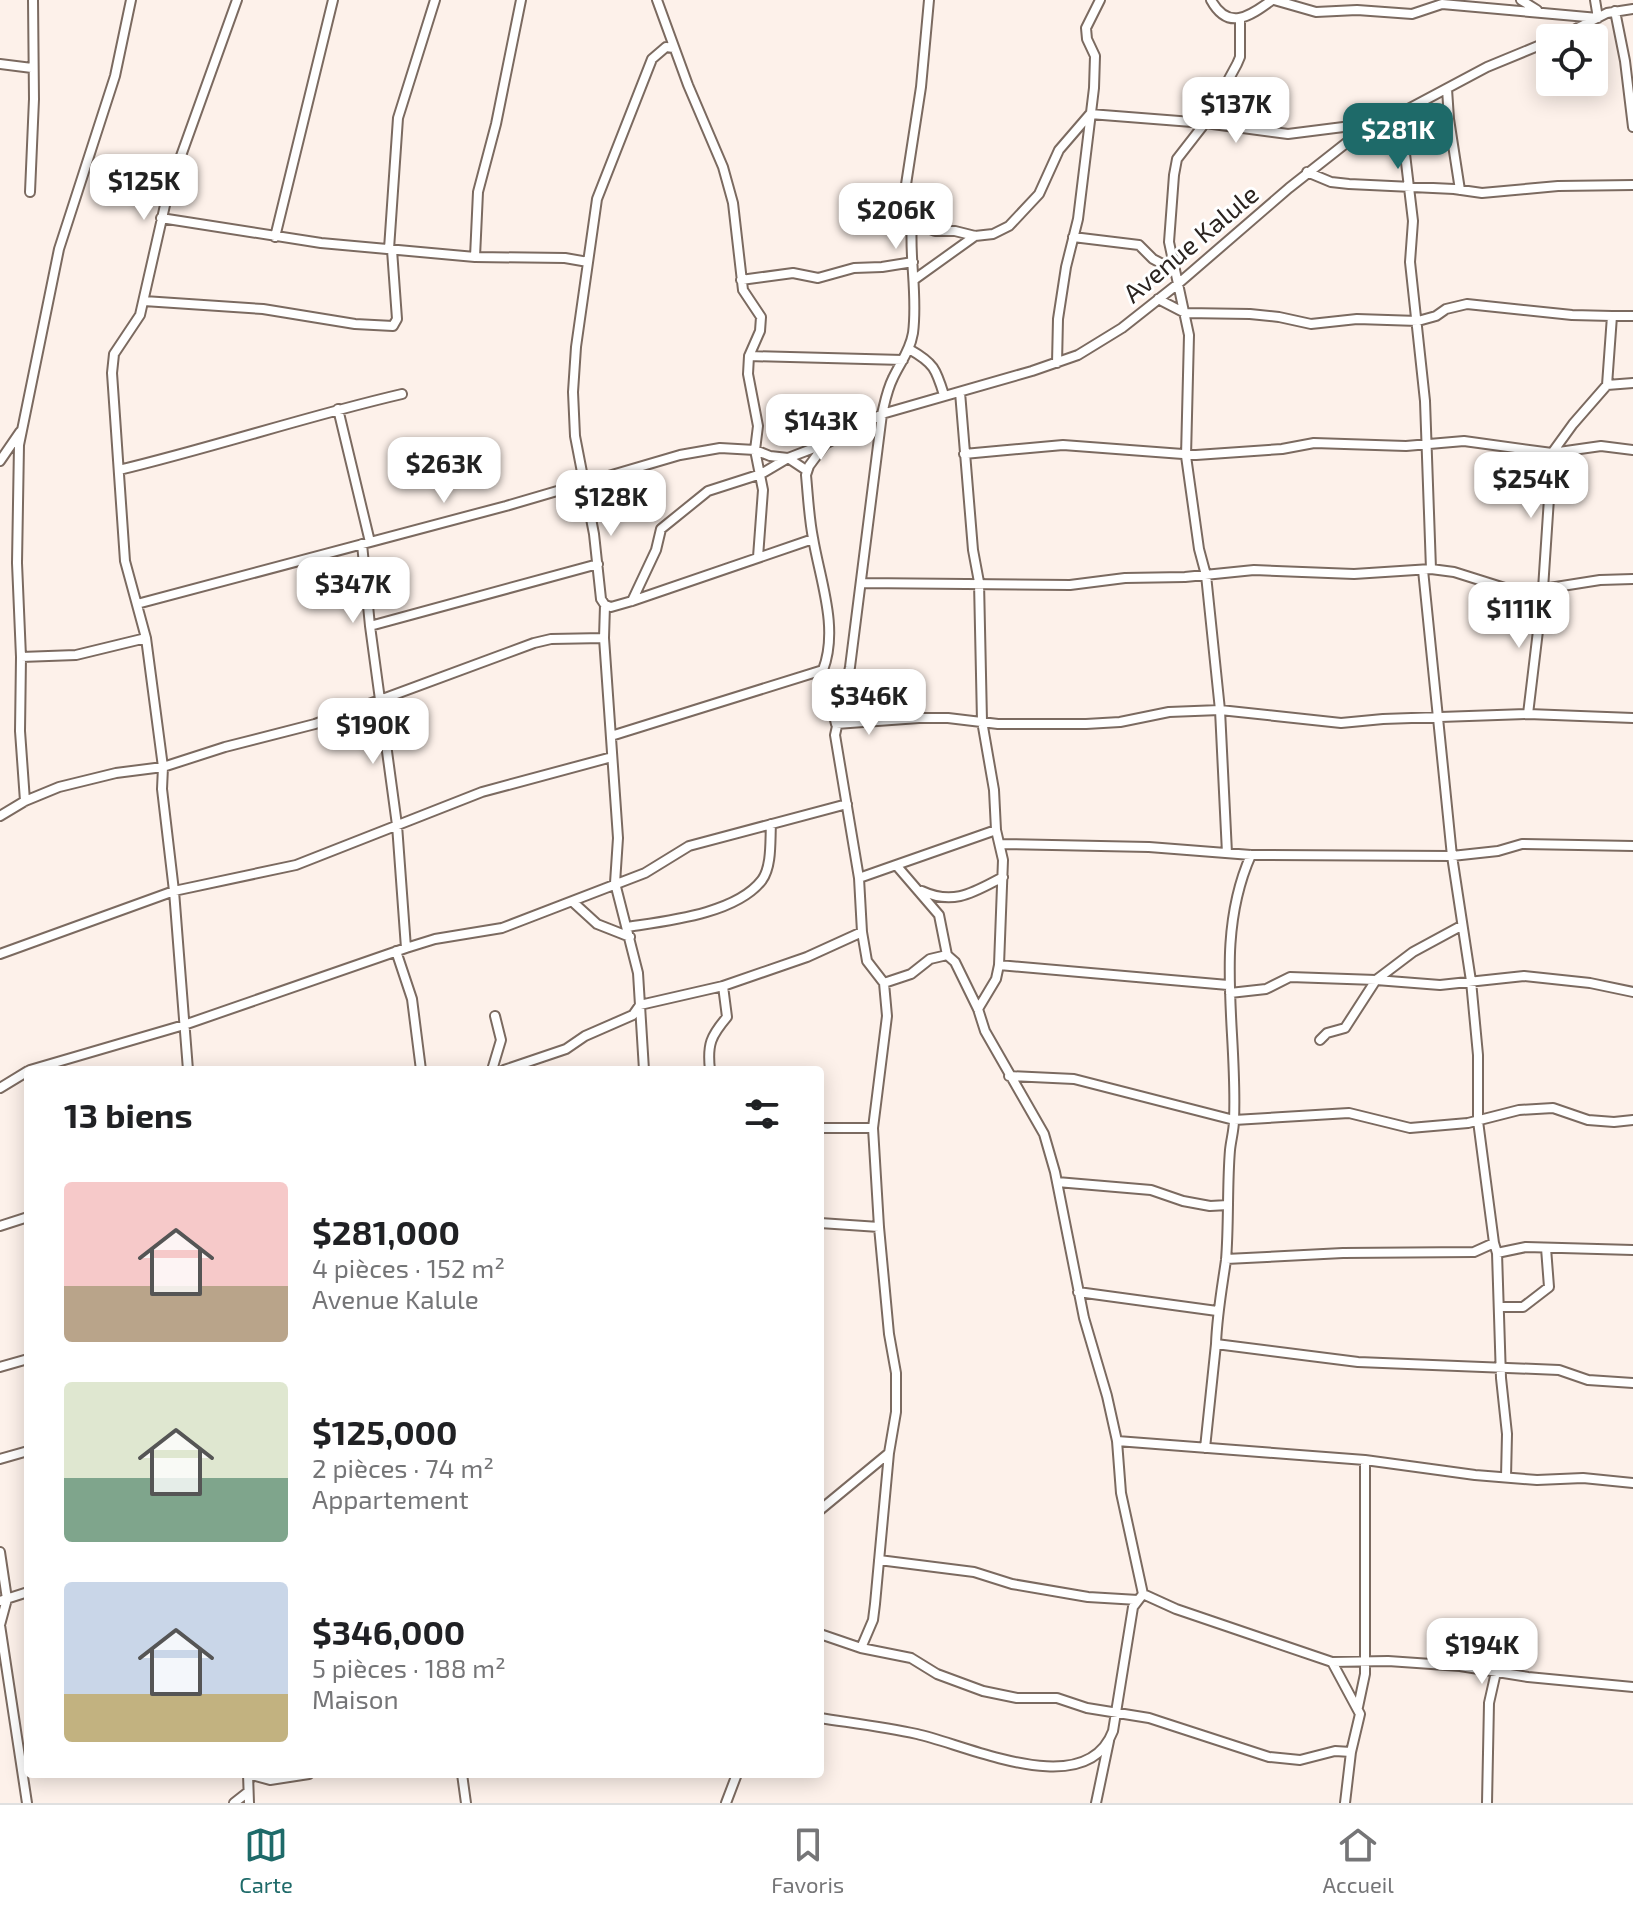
<!DOCTYPE html>
<html lang="fr">
<meta charset="utf-8">
<style>
body{margin:0;font-family:"Exo 2",sans-serif;background:#f2f2f2;color:#202124;height:100vh;display:flex;flex-direction:column;font-size:30px;white-space:nowrap}
*{box-sizing:border-box;margin:0}
p{font-size:26px;color:#757577}
.icon{flex:none;width:44px;height:44px;fill:none;stroke:currentColor;stroke-width:2;stroke-linecap:round;stroke-linejoin:round}
.map{position:relative;flex:1;overflow:hidden}
.drawer{position:absolute;left:24px;top:1066px;width:800px;height:712px;display:flex;flex-direction:column;background:#fff;border-radius:8px;box-shadow:0 4px 20px #0003}
.drawer>*{flex:none}
.fabs{position:absolute;left:1536px;top:24px;display:grid;gap:16px}
.fabs a{display:grid;place-items:center;width:72px;height:72px;border-radius:8px;background:#fff;box-shadow:0 4px 20px #0003;font-size:40px}
.price{position:absolute;translate:-50% -68px;padding:0 18px;border-radius:16px;background:#fff;color:#222;font-size:26px;line-height:52px;filter:drop-shadow(0 2px 4px #0008)}
.price::after{content:'';position:absolute;left:50%;top:48px;width:24px;height:18px;margin-left:-12px;background:inherit;clip-path:polygon(0 0,100% 0,50% 100%)}
.price.selected{background:#1e6a69;color:#fff}
ul{padding:0;list-style:none}
li{display:flex;align-items:center;gap:24px;height:200px;padding:0 40px}
li span{display:grid;place-items:center;flex:none;width:224px;height:160px;border-radius:8px;color:#555}
li>.icon{margin-inline-start:auto}
span .icon{width:96px;height:96px;fill:#fffc;stroke-width:1}
li b{font-size:34px}
h2{display:flex;justify-content:space-between;align-items:center;height:96px;padding:0 40px;font-size:34px}
.tab-bar{display:flex;justify-content:space-around;align-items:center;height:112px;border-top:2px solid #e0e0e0;background:#fff;font-size:22px;color:#757577}
.tab-bar a{display:grid;justify-items:center;gap:4px}
.tab-bar .selected{color:#1e6a69}
.map>svg:first-child{display:block}
.lines{fill:none;stroke-linecap:round;stroke-linejoin:round}
.street-casing{stroke:#7b6a60;stroke-width:12}
.street{stroke:#fff;stroke-width:8}
.labels{text-anchor:middle;stroke-width:6;stroke-linejoin:round;paint-order:stroke}
.street-label{font-size:26px;fill:#2b2420;stroke:#fff}
</style>
<div class="map">
<svg width="1633" height="1803" viewBox="0 0 1633 1803">
<rect width="100%" height="100%" fill="#fdf1ea"/>
<g class="lines">
<g class="street-casing">
<path id="street" d="M657,0L688,85L723,167L733,203L743,290L761,317L760,331L749,356L748,374L758,426L755,450L763,490L758,557
M929,0L921,87L903,204L912,222L935,231H955L975,236L993,234L1009,226L1039,194L1059,150L1090,114L1205,123L1288,134L1375,123
M1211,0C1228,31 1249,17 1272,0
M1274,0L1316,12L1357,10L1412,14L1442,4L1598,18L1595,0
M1521,0L1537,10
M1615,11L1625,61L1633,127
M1558,38L1607,13L1633,9
M0,64L32,68
M1447,89L1449,119L1460,190
M1400,112L1413,221L1410,262L1425,401L1431,569
M1307,172L1331,182L1349,184L1454,189L1482,193L1558,186L1633,185
M30,192L34,99L33,0
M161,218L321,243L475,257L565,258L588,262
M275,237L333,0
M1073,237L1139,245L1153,259L1174,270
M389,249L398,118L435,0
M475,257L478,192L496,124L521,0
M915,279L975,236
M741,280L793,273L818,278L854,268L882,267L913,262
M1158,299L1185,313L1250,314L1279,317L1311,324L1357,319L1418,321L1436,316L1446,309L1467,304L1572,315L1612,316
M144,301L263,309L355,324L393,326L397,319L392,250
M909,349C934,363 936,369 944,395
M749,356L903,360
M1057,363L1058,319L1066,267L1078,219L1094,88L1095,56L1087,39L1086,28L1100,0
M1607,385L1612,316H1633
M960,392L973,550L979,582L982,721L994,790L996,830L1003,860L999,965L996,979L978,1009
M338,409L370,542
M964,454L1063,445L1196,455L1282,449L1314,443L1406,446L1464,441L1552,453L1601,446L1633,450
M0,461L20,432
M119,470C215,447 307,416 402,394
M362,544L370,626L397,825L406,948
M1423,570L1452,856L1498,851L1522,844L1633,846
M862,583L1070,585L1125,578L1185,577L1254,570L1354,574L1431,569L1454,572L1508,589H1543L1600,580L1633,579
M632,601L656,550L661,529L708,491L761,474L788,458L806,470
M137,604L506,506L680,455L720,448L755,450L770,456L788,458L827,443L882,414L1032,371L1078,355L1122,328L1179,283L1289,188L1350,140L1487,67L1550,41
M605,605L611,607L632,601L813,539
M370,626L598,564
M21,657L76,655L146,638
M823,670L836,724L919,718H948L998,724H1086L1120,722L1169,712L1220,710L1341,723L1383,719L1528,714L1633,718
M1528,714L1543,589L1552,453L1573,424L1607,385L1633,383
M611,736L823,670C839,628 820,580 813,538C809,518 808,496 806,475L809,466L826,443
M25,801L20,731L21,657L17,563L19,445L59,249L115,76L131,0
M0,816L25,801L59,787L116,773L163,767L225,747L315,724L534,643L551,639L604,638
M1001,844L1149,847L1251,855L1452,856L1471,981L1478,1055V1121L1494,1243L1497,1253L1501,1378L1507,1434L1506,1477
M1227,853L1220,710L1206,575L1199,549L1186,456L1189,335L1169,242L1174,175L1177,159L1205,123L1237,64L1240,57V19
M1251,855C1213,940 1238,1030 1234,1120C1234,1130 1231,1140 1230,1150C1227,1186 1229,1223 1226,1260C1222,1288 1217,1315 1216,1344L1358,1362L1559,1370L1588,1380L1633,1383
M896,865L996,830
M859,878L896,865L939,915L947,955L955,962L978,1009L985,1031L1044,1134L1055,1172L1084,1318L1107,1396L1117,1441L1121,1493L1143,1594L1176,1609L1332,1662L1360,1714L1351,1752L1345,1803
M922,891C954,906 974,892 1003,877
M574,903L597,924L630,937
M627,927C666,921 736,914 762,880C772,866 770,841 771,824
M396,951L412,999L421,1070
M0,954L174,891L296,865L482,792L612,757
M999,965L1228,985
M884,983L911,974L930,959L947,955
M1230,993L1266,989L1290,977L1376,980L1413,952L1461,926
M1320,1040L1327,1033L1345,1028L1376,980L1440,985L1524,976L1590,983L1633,992
M30,1070L184,1025L406,948L435,939L502,928L645,873L689,846L847,804
M188,1070L174,891L162,789L163,767L146,638L125,561L112,373L114,354L140,315L168,192L237,0
M492,1070L501,1040L495,1016
M504,1070L566,1049L585,1036L633,1015L640,1005L723,986
M644,1070L638,973L615,883L618,838L604,638L605,605L601,599L594,534L575,436L573,392L576,347L597,199L652,59L666,47L674,48
M710,1070C707,1044 711,1036 727,1017L723,986L807,957L862,932
M1009,1076L1074,1079L1234,1120L1349,1113L1410,1128L1468,1123L1519,1110L1553,1108L1588,1120L1614,1122L1633,1120
M0,1088L28,1071
M820,1128H873
M1057,1182L1151,1190L1183,1201L1210,1206L1228,1205
M820,1223L879,1227
M0,1226L28,1217
M1497,1253L1526,1247L1633,1250
M1226,1259L1343,1253L1474,1252L1494,1243
M1078,1292L1217,1311
M1499,1307H1523L1549,1287L1546,1248
M0,1367L28,1359
M1117,1441L1365,1460V1674L1358,1707
M1205,1448L1216,1344
M0,1459L28,1451
M1365,1460L1475,1475L1537,1480L1583,1478L1633,1483
M820,1510L889,1453L896,1412V1373L889,1334L879,1227L873,1128L887,1016L884,983L867,961L862,932L859,878L835,735L850,667L882,414C885,402 887,390 893,378C900,363 910,351 913,333C918,295 909,259 912,222
M0,1552L7,1599L0,1625L27,1803
M879,1560L974,1572L1012,1584L1088,1597L1138,1600
M0,1601L28,1592
M820,1634L861,1648L911,1658L937,1674L983,1691L1017,1698H1057L1087,1708L1149,1718L1269,1757L1300,1760L1335,1751L1351,1752
M861,1648L873,1620L875,1604L889,1453
M1332,1662L1388,1661L1460,1666L1528,1677L1633,1687
M820,1718C852,1723 885,1727 917,1734C967,1745 1086,1803 1113,1731L1133,1607L1143,1594
M462,1774L466,1803
M234,1803L248,1792
M249,1803L248,1774L270,1780L309,1774
M726,1803L737,1774
M1096,1803L1109,1741
M1487,1803L1489,1703L1496,1672"/>
</g>
<use href="#street" class="street"/>
</g>
<g class="labels">
<g class="street-label">
<text transform="translate(1191 244) rotate(-40)" y="9">Avenue Kalule</text>
</g>
</g>
</svg>
<div class="fabs">
<a><svg class="icon" aria-label="locate" viewBox="0 0 24 24"><circle cx="12" cy="12" r="6"/><path d="M12 2v4M12 18v4M2 12h4M18 12h4"/></svg></a>
</div>
<b class="price" style="left:1236px;top:145px">$137K</b>
<b class="price selected" style="left:1398px;top:171px">$281K</b>
<b class="price" style="left:144px;top:222px">$125K</b>
<b class="price" style="left:896px;top:251px">$206K</b>
<b class="price" style="left:821px;top:462px">$143K</b>
<b class="price" style="left:444px;top:505px">$263K</b>
<b class="price" style="left:1531px;top:520px">$254K</b>
<b class="price" style="left:611px;top:538px">$128K</b>
<b class="price" style="left:353px;top:625px">$347K</b>
<b class="price" style="left:1519px;top:650px">$111K</b>
<b class="price" style="left:869px;top:737px">$346K</b>
<b class="price" style="left:373px;top:766px">$190K</b>
<b class="price" style="left:1482px;top:1686px">$194K</b>
<section class="drawer">
<h2>13 biens<svg class="icon" aria-label="filters" viewBox="0 0 24 24"><path d="M4 7h16M4 17h16"/><circle cx="9" cy="7" r="2"/><circle cx="15" cy="17" r="2"/></svg></h2>
<ul>
<li><span style="background:linear-gradient(#f6c9c9 65%,#b9a48a 0)"><svg class="icon" aria-label="home" viewBox="0 0 24 24"><path d="M3 11l9-7 9 7M6 9v11h12V9"/></svg></span><div><b>$281,000</b><p>4 pièces · 152 m²</p><p>Avenue Kalule</p></div></li>
<li><span style="background:linear-gradient(#dfe7d0 60%,#7fa58c 0)"><svg class="icon" aria-label="home" viewBox="0 0 24 24"><path d="M3 11l9-7 9 7M6 9v11h12V9"/></svg></span><div><b>$125,000</b><p>2 pièces · 74 m²</p><p>Appartement</p></div></li>
<li><span style="background:linear-gradient(#c9d6e8 70%,#c2b280 0)"><svg class="icon" aria-label="home" viewBox="0 0 24 24"><path d="M3 11l9-7 9 7M6 9v11h12V9"/></svg></span><div><b>$346,000</b><p>5 pièces · 188 m²</p><p>Maison</p></div></li>
</ul>
</section>
</div>
<nav class="tab-bar">
<a class="selected"><svg class="icon" aria-label="map" viewBox="0 0 24 24"><path d="M3 6l6-2 6 2 6-2v14l-6 2-6-2-6 2zM9 4v14M15 6v14"/></svg>Carte</a>
<a><svg class="icon" aria-label="saved" viewBox="0 0 24 24"><path d="M7 4h10v16l-5-4-5 4z"/></svg>Favoris</a>
<a><svg class="icon" aria-label="home" viewBox="0 0 24 24"><path d="M3 11l9-7 9 7M6 9v11h12V9"/></svg>Accueil</a>
</nav>
